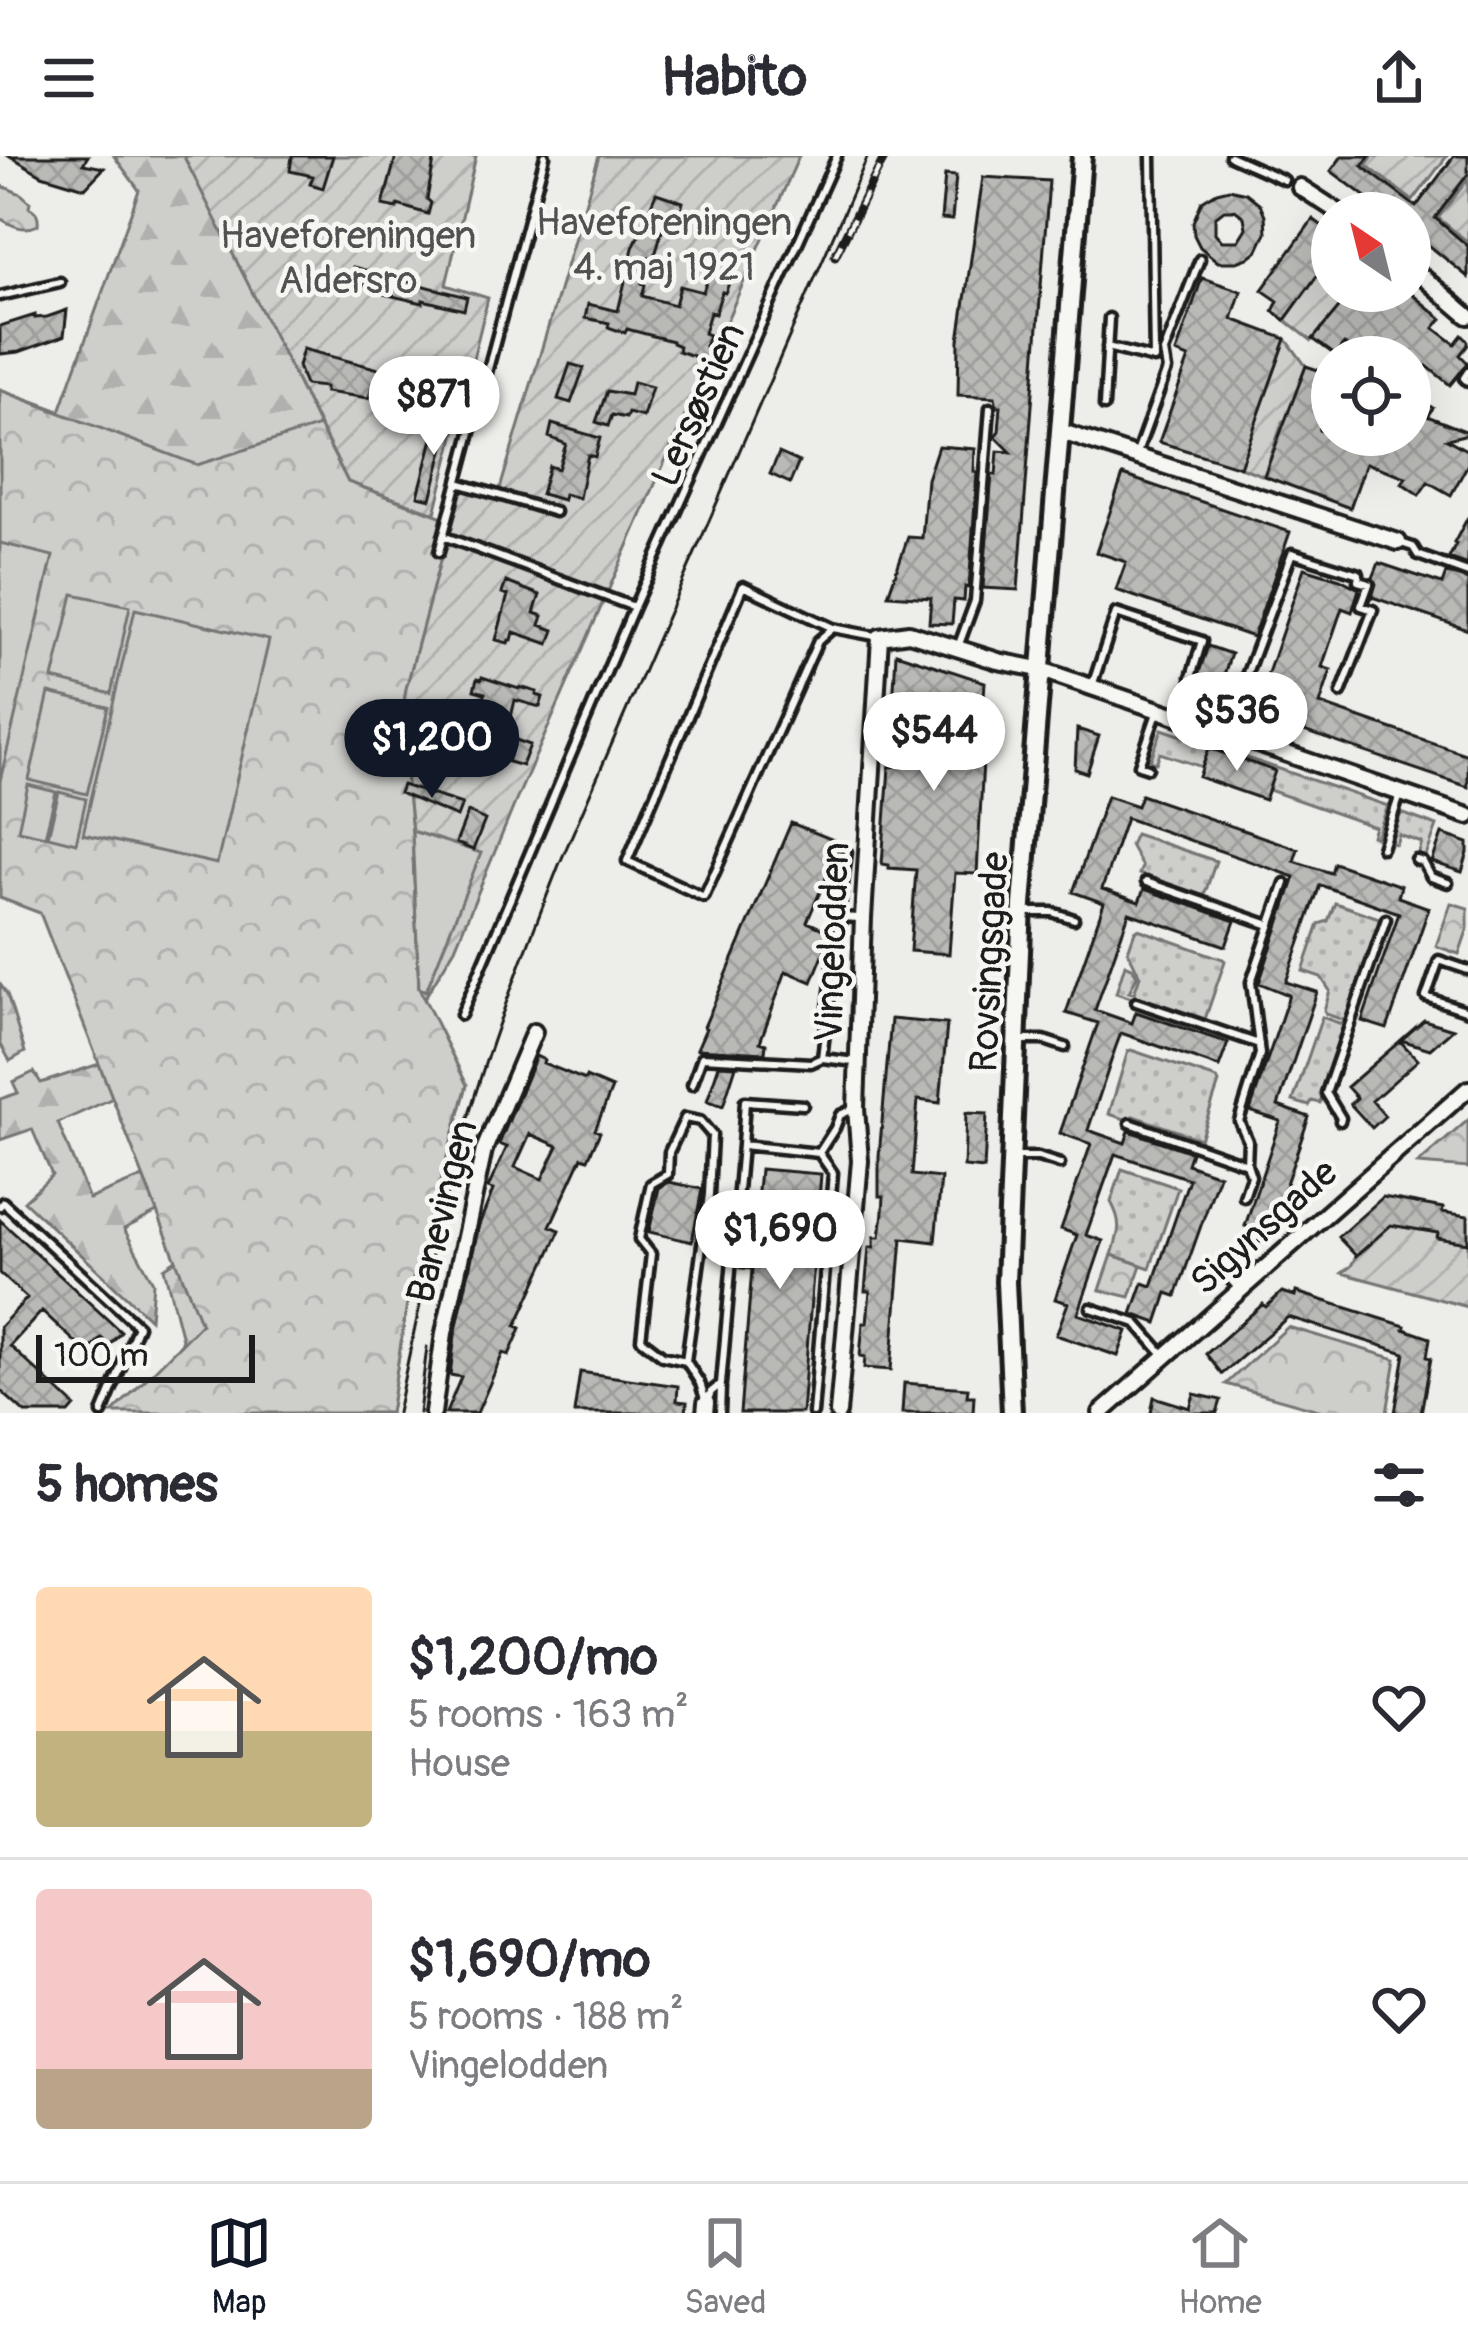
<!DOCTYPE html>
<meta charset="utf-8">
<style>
body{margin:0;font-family:Pangolin,sans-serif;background:#f2f2f3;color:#2b2b33;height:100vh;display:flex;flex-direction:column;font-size:45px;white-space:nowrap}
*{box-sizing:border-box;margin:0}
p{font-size:39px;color:#7c7c81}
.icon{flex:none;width:66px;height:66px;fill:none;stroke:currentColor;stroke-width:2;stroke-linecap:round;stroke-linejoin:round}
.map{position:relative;height:1257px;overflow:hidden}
.details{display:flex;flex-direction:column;background:#fff;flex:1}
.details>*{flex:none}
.needle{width:78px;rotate:325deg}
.fabs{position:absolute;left:1311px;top:36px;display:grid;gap:24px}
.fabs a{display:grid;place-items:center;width:120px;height:120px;border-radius:50%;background:#fff;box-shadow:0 12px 48px #0002;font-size:60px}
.scale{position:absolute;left:36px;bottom:30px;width:219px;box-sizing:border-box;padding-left:12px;border:6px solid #1c1c1c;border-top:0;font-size:33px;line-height:42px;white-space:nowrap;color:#1c1c1c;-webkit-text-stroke:9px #f6f6f2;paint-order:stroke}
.price{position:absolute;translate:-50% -102px;padding:0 27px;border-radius:42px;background:#fff;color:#222;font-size:39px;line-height:78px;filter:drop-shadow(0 3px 6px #0008)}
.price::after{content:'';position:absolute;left:50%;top:72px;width:36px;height:27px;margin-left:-18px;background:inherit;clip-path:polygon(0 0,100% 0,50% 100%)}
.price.selected{background:#111827;color:#fff}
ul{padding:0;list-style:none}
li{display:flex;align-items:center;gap:36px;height:300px;padding:0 36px}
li+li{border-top:3px solid #e1e1e2}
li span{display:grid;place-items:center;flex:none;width:336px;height:240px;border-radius:12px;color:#555}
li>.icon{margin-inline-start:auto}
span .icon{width:144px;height:144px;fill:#fffc;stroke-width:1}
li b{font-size:51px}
h2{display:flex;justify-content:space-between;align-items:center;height:144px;padding:0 36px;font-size:51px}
header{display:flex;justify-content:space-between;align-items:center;height:156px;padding:0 36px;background:#fff;font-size:54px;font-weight:700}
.tabs{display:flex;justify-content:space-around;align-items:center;height:168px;border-top:3px solid #e1e1e2;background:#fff;font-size:33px;color:#7c7c81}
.tabs a{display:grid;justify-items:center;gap:6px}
.tabs .selected{color:#111827}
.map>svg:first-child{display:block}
.grass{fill:url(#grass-dots);stroke:#757574;stroke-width:3}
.forest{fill:url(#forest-firs);stroke:#757574;stroke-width:3}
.park{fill:url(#park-crowns);stroke:#757574;stroke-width:3}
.garden{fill:url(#garden-furrows);stroke:#757574;stroke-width:3}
.pitch{fill:#cececb;stroke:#757574;stroke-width:3}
.building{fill:url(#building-cross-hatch);stroke:#1c1c1c;stroke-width:3;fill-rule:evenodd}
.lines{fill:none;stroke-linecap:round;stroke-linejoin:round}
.service-casing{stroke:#1c1c1c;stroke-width:15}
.minor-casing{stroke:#1c1c1c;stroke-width:22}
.tertiary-casing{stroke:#1c1c1c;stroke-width:26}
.service{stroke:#f6f6f2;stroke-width:6}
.minor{stroke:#f6f6f2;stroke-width:14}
.tertiary{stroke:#f6f6f2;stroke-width:16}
.tram{stroke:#1c1c1c;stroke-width:3}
.rail-casing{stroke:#1c1c1c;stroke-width:9}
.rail{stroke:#f6f6f2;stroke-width:4.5;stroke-dasharray:14;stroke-linecap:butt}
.labels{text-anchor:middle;stroke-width:9;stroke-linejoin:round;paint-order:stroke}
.park-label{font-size:39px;fill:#515151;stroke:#f6f6f2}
.street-label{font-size:39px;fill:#1c1c1c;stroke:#f6f6f2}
</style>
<header><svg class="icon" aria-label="menu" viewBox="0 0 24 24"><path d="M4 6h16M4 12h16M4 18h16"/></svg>Habito<svg class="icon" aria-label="share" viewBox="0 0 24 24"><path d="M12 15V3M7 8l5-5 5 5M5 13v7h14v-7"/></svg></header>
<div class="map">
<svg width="1468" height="1257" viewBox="0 0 1468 1257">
<defs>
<pattern id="grass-dots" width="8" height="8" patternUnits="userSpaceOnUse" patternTransform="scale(3)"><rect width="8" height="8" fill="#cececb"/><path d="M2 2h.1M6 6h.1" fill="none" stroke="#b0b0ae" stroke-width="1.8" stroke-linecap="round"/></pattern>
<pattern id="forest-firs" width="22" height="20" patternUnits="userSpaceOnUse" patternTransform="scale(3)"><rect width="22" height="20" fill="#cececb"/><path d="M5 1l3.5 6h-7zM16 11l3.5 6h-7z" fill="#b0b0ae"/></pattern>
<pattern id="park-crowns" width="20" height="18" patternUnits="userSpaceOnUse" patternTransform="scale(3)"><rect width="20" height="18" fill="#cececb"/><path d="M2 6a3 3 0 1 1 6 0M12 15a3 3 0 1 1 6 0" fill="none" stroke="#b0b0ae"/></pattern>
<pattern id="garden-furrows" width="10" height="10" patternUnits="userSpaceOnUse" patternTransform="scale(3)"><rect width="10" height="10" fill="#cececb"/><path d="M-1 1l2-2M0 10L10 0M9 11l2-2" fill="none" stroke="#b0b0ae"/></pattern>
<pattern id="building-cross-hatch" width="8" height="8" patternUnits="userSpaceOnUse" patternTransform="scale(3)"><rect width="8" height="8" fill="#b9b9b6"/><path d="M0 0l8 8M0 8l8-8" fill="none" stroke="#9e9e9c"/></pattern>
</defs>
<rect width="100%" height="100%" fill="#edede9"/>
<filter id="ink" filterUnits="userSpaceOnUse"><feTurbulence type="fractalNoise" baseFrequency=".00833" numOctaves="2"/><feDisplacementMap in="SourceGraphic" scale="24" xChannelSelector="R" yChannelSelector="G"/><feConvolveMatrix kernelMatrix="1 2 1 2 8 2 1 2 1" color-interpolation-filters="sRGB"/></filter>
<g filter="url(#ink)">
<path class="grass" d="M1162,573L1388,650L1376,682L1372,680L1375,671L1269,634L1274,615L1210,592L1202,611L1160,597L1156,607L1150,605Z
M1401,657L1437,670L1425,703L1418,700L1422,687L1399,679L1396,688L1391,687Z
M1135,678L1216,705L1204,740L1139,718L1142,711L1130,689Z
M1335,747L1382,763L1346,865L1326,858L1324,854L1330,835L1321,821L1303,815L1319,768L1328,765Z
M1138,773L1223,803L1225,805L1205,863L1140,841L1137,844L1116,837L1125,808L1132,811L1137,820L1129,836L1134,837L1140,820L1128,795L1135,775Z
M1322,861L1347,870L1320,947L1312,945L1309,950L1293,945Z
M1131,894L1217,923L1219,927L1200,983L1133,960L1131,965L1109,958L1128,895Z
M1122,1013L1178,1032L1150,1112L1112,1099C1119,1076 1123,1068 1111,1046Z"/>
<path class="forest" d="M114,0H186L319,270L308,283L401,897L467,929L408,1141L390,1257H150L182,1183L164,1112L200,1088L0,314V233L60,255L139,34Z
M0,828L7,838L25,896L10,905L0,887Z
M99,908L113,942L58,967L89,1043L143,1021L157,1056L124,1073L153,1126L150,1163L24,1045L52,1019L32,973L0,984V943L18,937L13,926L34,916L41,927Z"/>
<path class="park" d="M0,29L21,38L30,46L29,51C37,56 39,59 38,69C24,76 12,70 0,62Z
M0,234L197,309L319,270L348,326L451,364L406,533L401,568L412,675L419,832L467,929L408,1141L390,1257H112L201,1168L40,757L0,742Z
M1451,747L1468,752V772L1459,798L1436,790Z
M1468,964V1012L1418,1008Z
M1112,1099L1141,1109L1130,1141L1100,1134Z
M1288,1171L1396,1203L1387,1257H1329L1226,1228Z"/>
<path class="garden" d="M186,0H476L446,129L488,142L435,357L348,326L185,3Z
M599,0H799L515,647L455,792L424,843L419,832L412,675L401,568L406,533L462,323L500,333Z
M1373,0H1447L1413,45L1366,9Z
M1468,23V86L1438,62Z
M1332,99V135H1353L1312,185L1285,164Z
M1286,183L1306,210L1286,265H1283L1264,319L1267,321L1240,311Z
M1391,1069L1438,1077V1082L1468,1087V1151L1342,1117L1351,1110L1356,1100Z"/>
<path class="pitch" d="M0,387L53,400L0,625Z
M73,438L130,450L111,538L53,523Z
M135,453L269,484L217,708L83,678Z
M49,537L108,551L87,638L29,624Z
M28,629L56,636L45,680L18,674Z
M59,636L86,643L76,687L48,680Z
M412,675L481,697L426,835L419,832Z"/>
<path class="building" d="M10,0H88L83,8L104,12L85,32L42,19Z
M292,0H333L323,32L310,28L313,20L290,15Z
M396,0H435L427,43L431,47L428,58L398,49L397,52L383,49Z
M1342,0H1370L1362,10L1416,51L1454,0H1468V18L1435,62L1468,90V121L1410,74V57H1387L1331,15Z
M945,19L956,20L952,64L941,63Z
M983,21L1049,25L1018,434L983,432L992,318L996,319L998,295L1011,296L995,280L999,275L1001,250H997L995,241L958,239L959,184Z
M1229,33L1246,37L1260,48L1265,59L1266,77L1258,94L1248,102L1237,106H1218L1200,91L1194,79L1193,66L1202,45L1217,36ZM1224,54H1235L1244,61L1246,72L1238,85H1222L1215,77V61Z
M656,37L683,46L680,58H683L679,71L664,67L654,103L649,101L642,127L645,129L642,140L675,149L680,130L703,136L709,118L730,125L725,137L722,136L715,158L710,156L704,177L709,179L705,190L713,192L708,205L678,195L679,190L672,187V185L627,173L625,177L608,171L609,167L585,162L588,148L618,155L633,92Z
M1313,63L1332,77V99L1285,164L1273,155L1278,145L1262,134Z
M353,111L467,141L464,154L423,144V147L379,137L380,133L349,125Z
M1202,122L1241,135L1232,163L1286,183L1240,311L1159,286L1189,202L1176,197Z
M1353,135H1408L1442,163L1434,172L1455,188L1462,179L1468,185V189L1460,199L1468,207L1450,229L1427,210L1425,213L1410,201H1360L1344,188L1335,199L1313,183Z
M67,154L64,180L19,196L0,198V170L35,159V162L47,161Z
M303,193L383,214L379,229L373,228L369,242L325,236V231L305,229L298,210Z
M570,208L584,212L571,247L558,243Z
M1306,210L1330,218L1327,228L1332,230V239L1319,274L1342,282L1343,279H1410V248L1415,240L1433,252L1427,260L1468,276V278L1447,283L1468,295V308L1451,339L1428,326L1419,339L1402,327L1406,321L1366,307L1350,352L1264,320Z
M633,226L652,231L643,261L628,257L626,262L612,259L608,270L596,266L607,235L630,239Z
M435,261L450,266L431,343L418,340L435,275L431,274Z
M552,268L600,282L595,301L588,299L579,342L564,338L563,344L541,338L549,310L558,313L566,288L549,281Z
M938,290L975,293L974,316L977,317L969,432L965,431L964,445L954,444L952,468L929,467L931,442L888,439L908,381L922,382L927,323Z
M779,297L799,306L790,327L770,318Z
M1123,319L1290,376L1253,481L1116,434L1126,406L1096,396Z
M1468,361V409L1449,402L1456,388L1454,387Z
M1379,407L1442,428L1446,417L1468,424V474L1372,441L1376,428L1373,422Z
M1304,412L1340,423L1359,433L1352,456L1342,452L1322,511L1331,514L1320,548L1468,599V631L1254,558Z
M506,426L540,439L534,457L543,460L540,469L554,474L549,488L514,476L512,484H509L508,487L496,484L508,439L502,437Z
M1208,490L1231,498L1214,548L1191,540Z
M896,497L985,526L981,583L948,577L945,607L983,604L977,718L955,717L949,798L910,795L916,714L889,712V709L882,708L889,611L901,610L904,569L892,567Z
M482,521L519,533L520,531L537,536L536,539L543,541L540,551L515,544L509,570L516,572L513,583L530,589L522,610L508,606L510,600L473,588L471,592L454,586L457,575L474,580L485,537L474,534L477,523L481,524Z
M419,546L436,550L431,574L424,573L419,594L408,591Z
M1077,573L1099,580L1087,617L1075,613Z
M1209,592L1275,615L1265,644L1199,621Z
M402,629L462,648L457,661L399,637Z
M1141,639L1298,693L1294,705L1331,717L1334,707L1401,730L1398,741L1429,752L1387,873L1362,865L1399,757L1320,729L1286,826L1317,836L1278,950L1309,961L1269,1077L1263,1069L1254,1073L1245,1070L1280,965L1250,955L1289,839L1259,827L1295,721L1126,662L1102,733L1139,746L1144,733L1235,765L1226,790L1129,757L1095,854L1132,867L1136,856L1228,887L1219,911L1121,877L1115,893L1088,974L1125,987L1129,975L1191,996L1187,1008L1219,1019L1176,1140L1167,1137L1157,1167L1132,1158L1143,1127L1152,1130L1189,1023L1115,998L1086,1079L1103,1085L1078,1158L1127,1175L1118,1200L1056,1179L1068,1147L1055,1143L1077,1079L1061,1073L1091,988L1060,977L1098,867L1066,857L1104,747L1073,736L1107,640L1137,650Z
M468,656L485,664L473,694L456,687Z
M791,667L841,687L807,766L830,776L828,786L812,826L786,815L760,886L766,888L765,897L697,893L706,872L704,871Z
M1442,678L1468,687V697L1462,716L1432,706Z
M891,863L947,868L940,947L918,944L912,1019L941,1022L935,1086L902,1082L891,1214L864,1212L865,1201L860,1200L863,1167H867L870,1135H865L869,1091H874V1081H880L883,1056L884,1040H879V1000Z
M1424,864L1453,873L1430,893L1401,884Z
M1400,885L1418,904L1372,945L1385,960L1372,972L1350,948L1357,942L1347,931Z
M536,900L544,904L543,907L585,924L586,921L612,932L595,974L600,976L588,1003L582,1001L550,1070L560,1074L516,1170L521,1172L509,1199L503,1197L477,1257H446L461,1221L450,1219L455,1179L479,1069L493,1034L488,1032L507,991L499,988ZM530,978L558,990L542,1023L515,1011Z
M719,909L736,910L723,950L707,945Z
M966,957L987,958L984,1013L964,1011Z
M760,1013L821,1018L802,1257H740L752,1113L741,1112L743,1089L753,1090Z
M669,1026L702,1033L692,1086L649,1076L659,1032Z
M1383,1041L1443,1052L1442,1056L1468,1060V1087L1437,1082L1438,1077L1391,1069L1356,1100L1338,1081Z
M0,1064L121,1176L109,1189L101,1182L87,1197L42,1155L10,1190L75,1250L69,1257H25L0,1234V1171L27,1142L0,1117Z
M1282,1136L1295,1140L1296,1136L1405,1170L1404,1173L1430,1182L1427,1201L1431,1202L1421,1257H1395L1405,1197L1288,1161L1222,1218L1206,1198L1263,1148L1266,1151Z
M580,1216L678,1230L677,1245L687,1246L686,1257H574Z
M904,1227L968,1232L967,1240H974L973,1257H902Z
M1194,1238L1221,1244L1217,1257H1151L1154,1241L1190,1252Z"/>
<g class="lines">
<g class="service-casing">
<path id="service" d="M1230,0L1284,24
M0,140L60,126
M1107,191L1154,203L1151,0
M1468,216L1464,222L1468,226
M1104,250L1109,162
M1137,297L1167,214L1164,196L1200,103
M458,327L555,356
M443,380L634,451
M1401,387L1413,391L1418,399L1468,417
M439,396L545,0
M833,472L743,430L627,705L704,741L818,485L833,472L880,481
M958,491L975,445L990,252
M1093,527L1116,457L1202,485L1191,521
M1226,573L1292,397L1359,418L1358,425L1369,428L1361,450L1373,454L1341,537
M1148,612L1139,609L1157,557
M1382,692L1400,639
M1416,704L1423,706L1431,721L1448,727
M1146,726L1270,769
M1025,756H1052L1074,763
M839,761L847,696
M1468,814L1439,804L1426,841L1468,855
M1136,846L1259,888
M461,859L634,451L837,0
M1020,884H1044L1065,891
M856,906L822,902L839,761L859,762
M692,929L702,901L811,907L822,902
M803,949L745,945L742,989L819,997L835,972L840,959L853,953
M1340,965L1341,962L1326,937L1386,763
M1130,967L1247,1008
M1015,1001H1038L1060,1008
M1244,1041L1251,1020L1247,1008L1248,985L1239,965L1260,898L1251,826L1285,727
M0,1050L3,1046L138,1170L102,1257
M1238,1132L1221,1113L1262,1076
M1091,1152L1136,1167L1163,1198
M686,1205L663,1200L641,1183L651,1098L639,1083L651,1028L668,1018L669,996L685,962L700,965L712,979L709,1039L686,1205L700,1227L705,1243
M708,1243L711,1236L721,1228L742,989
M720,1257L721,1231
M813,1257L833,1017L819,997"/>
</g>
<g class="minor-casing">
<path id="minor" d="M1300,31L1340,57
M1410,110L1468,160
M1062,276L1398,386
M433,1257L444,1177L484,994L534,876
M705,1257L706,1247
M838,1257L860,1005L856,952L863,762L880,481L909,477L998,505L1039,513L1468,660
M1101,1257L1468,933"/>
</g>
<g class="tertiary-casing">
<path id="tertiary" d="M1012,1257L1006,1126L1022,749L1082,0"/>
</g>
<use href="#service" class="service"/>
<use href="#minor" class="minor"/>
<use href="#tertiary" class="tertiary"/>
<path class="tram" d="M397,1257C420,1143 446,1028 482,917C505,846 532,778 559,709L868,0
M419,1257L427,1191"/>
<g class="rail-casing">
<path id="rail" d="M835,100L885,0"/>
</g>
<use href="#rail" class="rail"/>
</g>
</g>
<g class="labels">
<g class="park-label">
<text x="664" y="79">Haveforeningen<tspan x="664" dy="45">4. maj 1921</tspan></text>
<text x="348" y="92">Haveforeningen<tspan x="348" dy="45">Aldersro</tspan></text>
</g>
<g class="street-label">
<text transform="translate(697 248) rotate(-66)" y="14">Lersøstien</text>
<text transform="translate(831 786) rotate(-88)" y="14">Vingelodden</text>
<text transform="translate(988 806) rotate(-87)" y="14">Rovsingsgade</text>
<text transform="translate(441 1055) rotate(-76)" y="14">Banevingen</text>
<text transform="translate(1263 1070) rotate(-42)" y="14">Sigynsgade</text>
</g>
</g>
</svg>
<div class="fabs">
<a><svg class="needle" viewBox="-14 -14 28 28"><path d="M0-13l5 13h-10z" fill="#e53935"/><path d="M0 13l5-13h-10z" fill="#7c7c81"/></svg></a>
<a><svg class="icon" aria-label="locate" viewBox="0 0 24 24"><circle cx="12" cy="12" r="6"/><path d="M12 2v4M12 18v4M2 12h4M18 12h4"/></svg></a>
</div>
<div class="scale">100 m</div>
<b class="price" style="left:434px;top:302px">$871</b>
<b class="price" style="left:1237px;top:618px">$536</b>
<b class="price" style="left:934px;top:638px">$544</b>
<b class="price selected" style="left:432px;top:645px">$1,200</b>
<b class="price" style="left:780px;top:1136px">$1,690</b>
</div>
<section class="details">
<h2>5 homes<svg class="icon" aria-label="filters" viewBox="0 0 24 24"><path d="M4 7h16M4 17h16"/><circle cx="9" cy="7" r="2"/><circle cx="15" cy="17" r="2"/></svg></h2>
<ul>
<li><span style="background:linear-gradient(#ffd9b3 60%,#c2b280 0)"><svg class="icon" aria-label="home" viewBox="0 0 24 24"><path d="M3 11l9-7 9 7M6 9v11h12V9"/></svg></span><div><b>$1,200/mo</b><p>5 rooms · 163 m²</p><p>House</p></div><svg class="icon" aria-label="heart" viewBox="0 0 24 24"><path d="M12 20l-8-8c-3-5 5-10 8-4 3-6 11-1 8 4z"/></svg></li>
<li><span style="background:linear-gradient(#f6c9c9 75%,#b9a48a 0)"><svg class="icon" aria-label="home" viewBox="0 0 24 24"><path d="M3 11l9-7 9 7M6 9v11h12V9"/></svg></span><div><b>$1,690/mo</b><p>5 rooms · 188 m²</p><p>Vingelodden</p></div><svg class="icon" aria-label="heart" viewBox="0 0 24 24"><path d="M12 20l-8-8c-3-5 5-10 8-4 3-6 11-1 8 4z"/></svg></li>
</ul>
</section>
<nav class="tabs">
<a class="selected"><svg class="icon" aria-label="map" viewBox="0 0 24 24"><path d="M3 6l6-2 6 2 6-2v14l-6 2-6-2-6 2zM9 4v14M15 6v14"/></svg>Map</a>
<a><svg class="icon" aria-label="saved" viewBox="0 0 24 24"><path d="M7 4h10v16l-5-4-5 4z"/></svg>Saved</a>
<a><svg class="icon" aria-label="home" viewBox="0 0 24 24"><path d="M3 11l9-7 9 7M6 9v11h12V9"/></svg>Home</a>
</nav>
